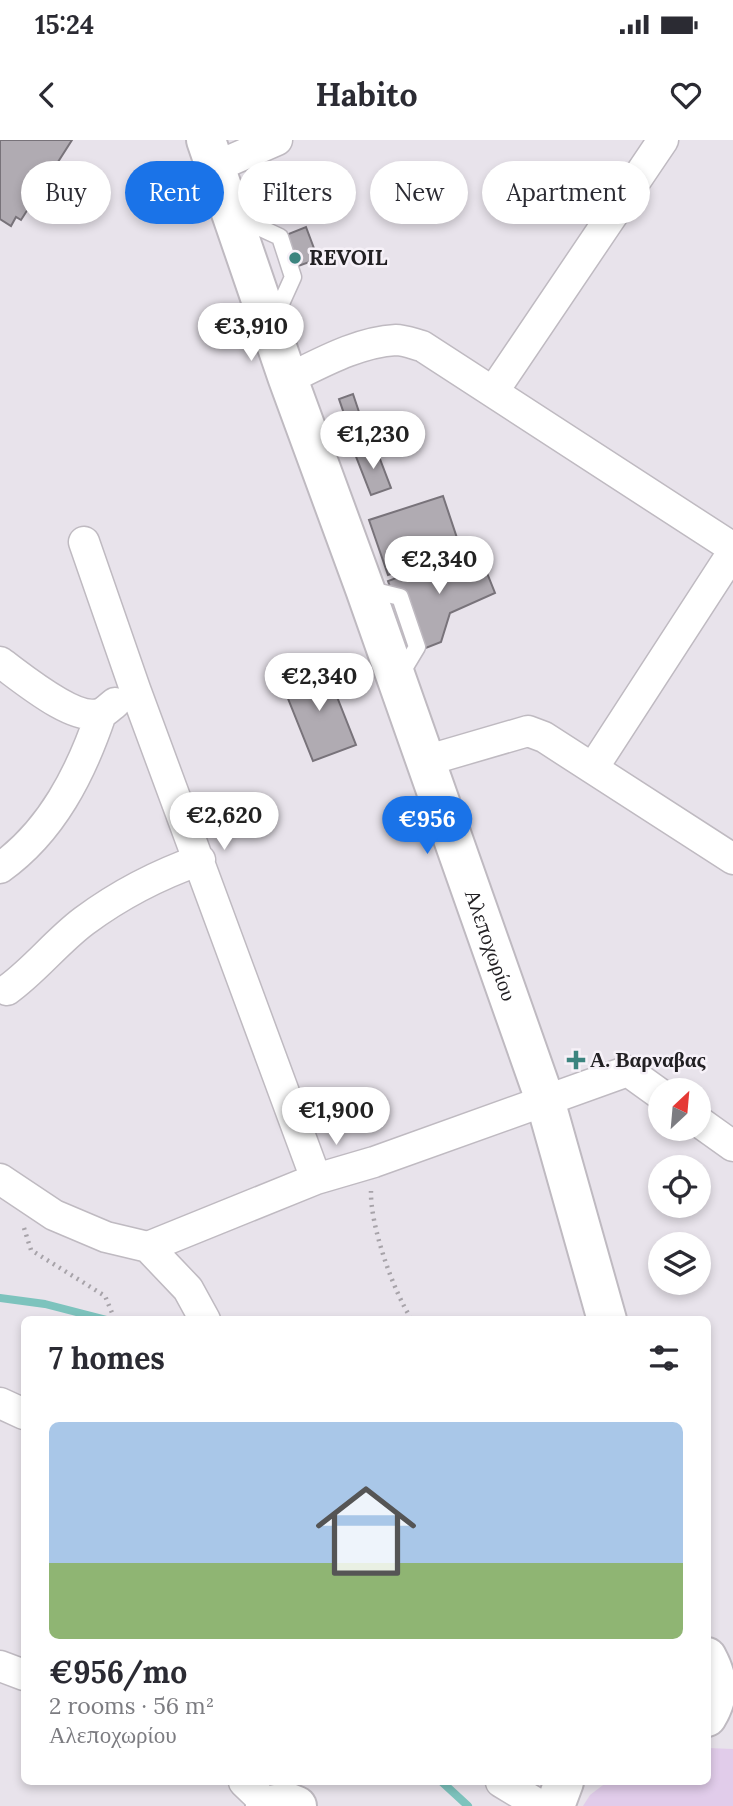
<!DOCTYPE html>
<meta charset="utf-8">
<style>
body{margin:0;font-family:Lora,serif;background:#f2f2f3;color:#2b2b33;height:100vh;display:flex;flex-direction:column;font-size:26px;white-space:nowrap}
*{box-sizing:border-box;margin:0}
p{font-size:23px;color:#7c7c81}
.icon{flex:none;width:38px;height:38px;fill:none;stroke:currentColor;stroke-width:2;stroke-linecap:round;stroke-linejoin:round}
.map{position:relative;flex:1;overflow:hidden}
.details{position:absolute;left:21px;top:1176px;width:690px;height:469px;display:flex;flex-direction:column;background:#fff;border-radius:10px;box-shadow:0 4px 10px #0003}
.details>*{flex:none}
.banner{position:absolute;left:21px;top:21px;width:691px;height:63px;display:flex;gap:14px}
.needle{width:46px;rotate:26deg}
.tools{position:absolute;left:648px;top:938px;display:grid;gap:14px}
.tools a{display:grid;place-items:center;width:63px;height:63px;border-radius:50%;background:#fff;box-shadow:0 4px 10px #0003;font-size:35px}
.price{position:absolute;translate:-50% -60px;padding:0 16px;border-radius:24px;background:#fff;color:#222;font-size:23px;line-height:46px;filter:drop-shadow(0 2px 4px #0008)}
.price::after{content:'';position:absolute;left:50%;top:42px;width:21px;height:16px;margin-left:-10px;background:inherit;clip-path:polygon(0 0,100% 0,50% 100%)}
.price.current{background:#1a73e8;color:#fff}
ul{padding:0;list-style:none}
li{display:grid;align-content:center;gap:14px;height:371px;padding:0 28px}
li span{display:grid;place-items:center;height:217px;border-radius:10px;color:#555}
li>.icon{margin-inline-start:auto}
span .icon{width:126px;height:126px;fill:#fffc;stroke-width:1}
li b{font-size:30px}
h2{display:flex;justify-content:space-between;align-items:center;height:84px;padding:0 28px;font-size:30px}
.tag{padding:0 24px;border-radius:32px;background:#fff;box-shadow:0 4px 10px #0003;font-size:24px;line-height:63px}
.tag.current{background:#1a73e8;color:#fff}
.status{display:flex;justify-content:space-between;align-items:center;height:49px;padding:0 35px;background:#fff;direction:ltr}
.status svg{height:19px;fill:currentColor}
header{display:flex;justify-content:space-between;align-items:center;height:91px;padding:0 28px;background:#fff;font-size:32px;font-weight:800}
.map>svg:first-child{display:block}
.green{fill:#e1ccea}
.lines{fill:none;stroke-linecap:round;stroke-linejoin:round}
.stream{stroke:#7dc3bd;stroke-width:8}
.building{fill:#b0abb2;stroke:#78737a;stroke-width:2}
.lane-casing{stroke:#bfbac1;stroke-width:19}
.street-casing{stroke:#bfbac1;stroke-width:33}
.secondary-casing{stroke:#bfbac1;stroke-width:42}
.path{stroke:#a7a3a9;stroke-width:4.5;stroke-dasharray:2 5;stroke-linecap:butt}
.lane{stroke:#fff;stroke-width:16}
.street{stroke:#fff;stroke-width:30}
.secondary{stroke:#fff;stroke-width:38}
.poi-dot{fill:#3c847f;stroke:#f6f1f8;stroke-width:2.5}
.labels{text-anchor:middle;stroke-width:5;stroke-linejoin:round;paint-order:stroke}
.poi-label{font-size:21px;font-weight:bold;fill:#222023;stroke:#f6f1f8;text-anchor:start}
.street-label{font-size:21px;fill:#222023;stroke:#f6f1f8}
</style>
<div class="status"><b>15:24</b><svg viewBox="0 0 49 12"><path d="M0 12V9h3v3zM5 12V6h3v6zM10 12V3h3v9zM15 12V0h3v12zM26 1h20v11H26zM47 4h2v5h-2z"/></svg></div>
<header><svg class="icon" aria-label="back" viewBox="0 0 24 24"><path d="M15 5l-7 7 7 7"/></svg>Habito<svg class="icon" aria-label="heart" viewBox="0 0 24 24"><path d="M12 20l-8-8c-3-5 5-10 8-4 3-6 11-1 8 4z"/></svg></header>
<div class="map">
<svg width="733" height="1666" viewBox="0 0 733 1666">
<rect width="100%" height="100%" fill="#e8e3eb"/>
<path class="green" d="M707,1608L733,1609V1666H583L590,1655L607,1642H707Z"/>
<g class="lines">
<path class="stream" d="M0,1158L45,1164L107,1180
M442,1642L468,1666"/>
</g>
<path class="building" d="M0,0H72L21,80L16,77L11,86L0,79Z
M306,87L318,119L287,130L276,99Z
M353,254L368,299L354,303L339,259Z
M375,306L391,348L371,355L355,314Z
M443,356L461,410L388,435L369,380Z
M477,408L495,453L450,473L441,502L413,513L388,441Z
M324,524L356,605L313,621L281,541Z"/>
<g class="lines">
<g class="lane-casing">
<path id="lane" d="M237,77L280,97L293,137L274,179
M367,449L400,457L417,507L399,537"/>
</g>
<g class="street-casing">
<path id="street" d="M215,27L277,0
M288,239C321,223 358,202 396,200C404,200 414,204 422,206L733,408
M493,252L663,0
M84,402L135,549L316,1039
M0,522C21,537 76,584 102,573C106,571 111,566 115,563
M425,621L528,591L544,597L733,719
M593,628L733,412
M0,728C52,691 81,633 101,574
M7,850C35,830 56,802 84,781C119,755 160,734 200,720
M698,981L733,1006
M0,1039L54,1075L106,1097L148,1107L188,1149L205,1180
M148,1107L316,1039L374,1022L628,931L660,954
M0,1263L24,1274
M0,1526L24,1535
M244,1642L269,1666
M501,1642L541,1666"/>
</g>
<g class="secondary-casing">
<g id="secondary">
<path id="s1" d="M206,0L288,239L365,449L545,960L607,1180"/>
<path d="M707,1517C719,1539 720,1556 707,1577"/>
<path d="M265,1666L287,1662L297,1666"/>
<path d="M555,1666L564,1642"/>
</g>
</g>
<path class="path" d="M371,1051C370,1085 393,1151 412,1180
M24,1088L31,1110L105,1156L115,1180"/>
<use href="#lane" class="lane"/>
<use href="#street" class="street"/>
<use href="#secondary" class="secondary"/>
</g>
<g class="poi-dot">
<circle cx="295" cy="118" r="7"/>
<path d="M572.5 909.5h7v7h7v7h-7v7h-7v-7h-7v-7h7z"/>
</g>
<g class="labels">
<g class="poi-label">
<text x="309" y="125">REVOIL</text>
<text x="590" y="927">Α. Βαρναβας</text>
</g>
<g class="street-label">
<text dy="7" stroke="none"><textPath href="#s1" startOffset="854">Αλεποχωρίου</textPath></text>
</g>
</g>
</svg>
<div class="tools">
<a><svg class="needle" viewBox="-14 -14 28 28"><path d="M0-13l5 13h-10z" fill="#e53935"/><path d="M0 13l5-13h-10z" fill="#7c7c81"/></svg></a>
<a><svg class="icon" aria-label="locate" viewBox="0 0 24 24"><circle cx="12" cy="12" r="6"/><path d="M12 2v4M12 18v4M2 12h4M18 12h4"/></svg></a>
<a><svg class="icon" aria-label="layers" viewBox="0 0 24 24"><path d="M12 4l9 5-9 5-9-5zM3 14l9 5 9-5"/></svg></a>
</div>
<b class="price" style="left:251px;top:223px">€3,910</b>
<b class="price" style="left:373px;top:331px">€1,230</b>
<b class="price" style="left:439px;top:456px">€2,340</b>
<b class="price" style="left:319px;top:573px">€2,340</b>
<b class="price" style="left:224px;top:712px">€2,620</b>
<b class="price current" style="left:427px;top:716px">€956</b>
<b class="price" style="left:336px;top:1007px">€1,900</b>
<div class="banner">
<a class="tag">Buy</a>
<a class="tag current">Rent</a>
<a class="tag">Filters</a>
<a class="tag">New</a>
<a class="tag">Apartment</a>
</div>
<section class="details">
<h2>7 homes<svg class="icon" aria-label="filters" viewBox="0 0 24 24"><path d="M4 7h16M4 17h16"/><circle cx="9" cy="7" r="2"/><circle cx="15" cy="17" r="2"/></svg></h2>
<ul>
<li><span style="background:linear-gradient(#a9c7e8 65%,#8fb573 0)"><svg class="icon" aria-label="home" viewBox="0 0 24 24"><path d="M3 11l9-7 9 7M6 9v11h12V9"/></svg></span><div><b>€956/mo</b><p>2 rooms · 56 m²</p><p>Αλεποχωρίου</p></div></li>
</ul>
</section>
</div>
